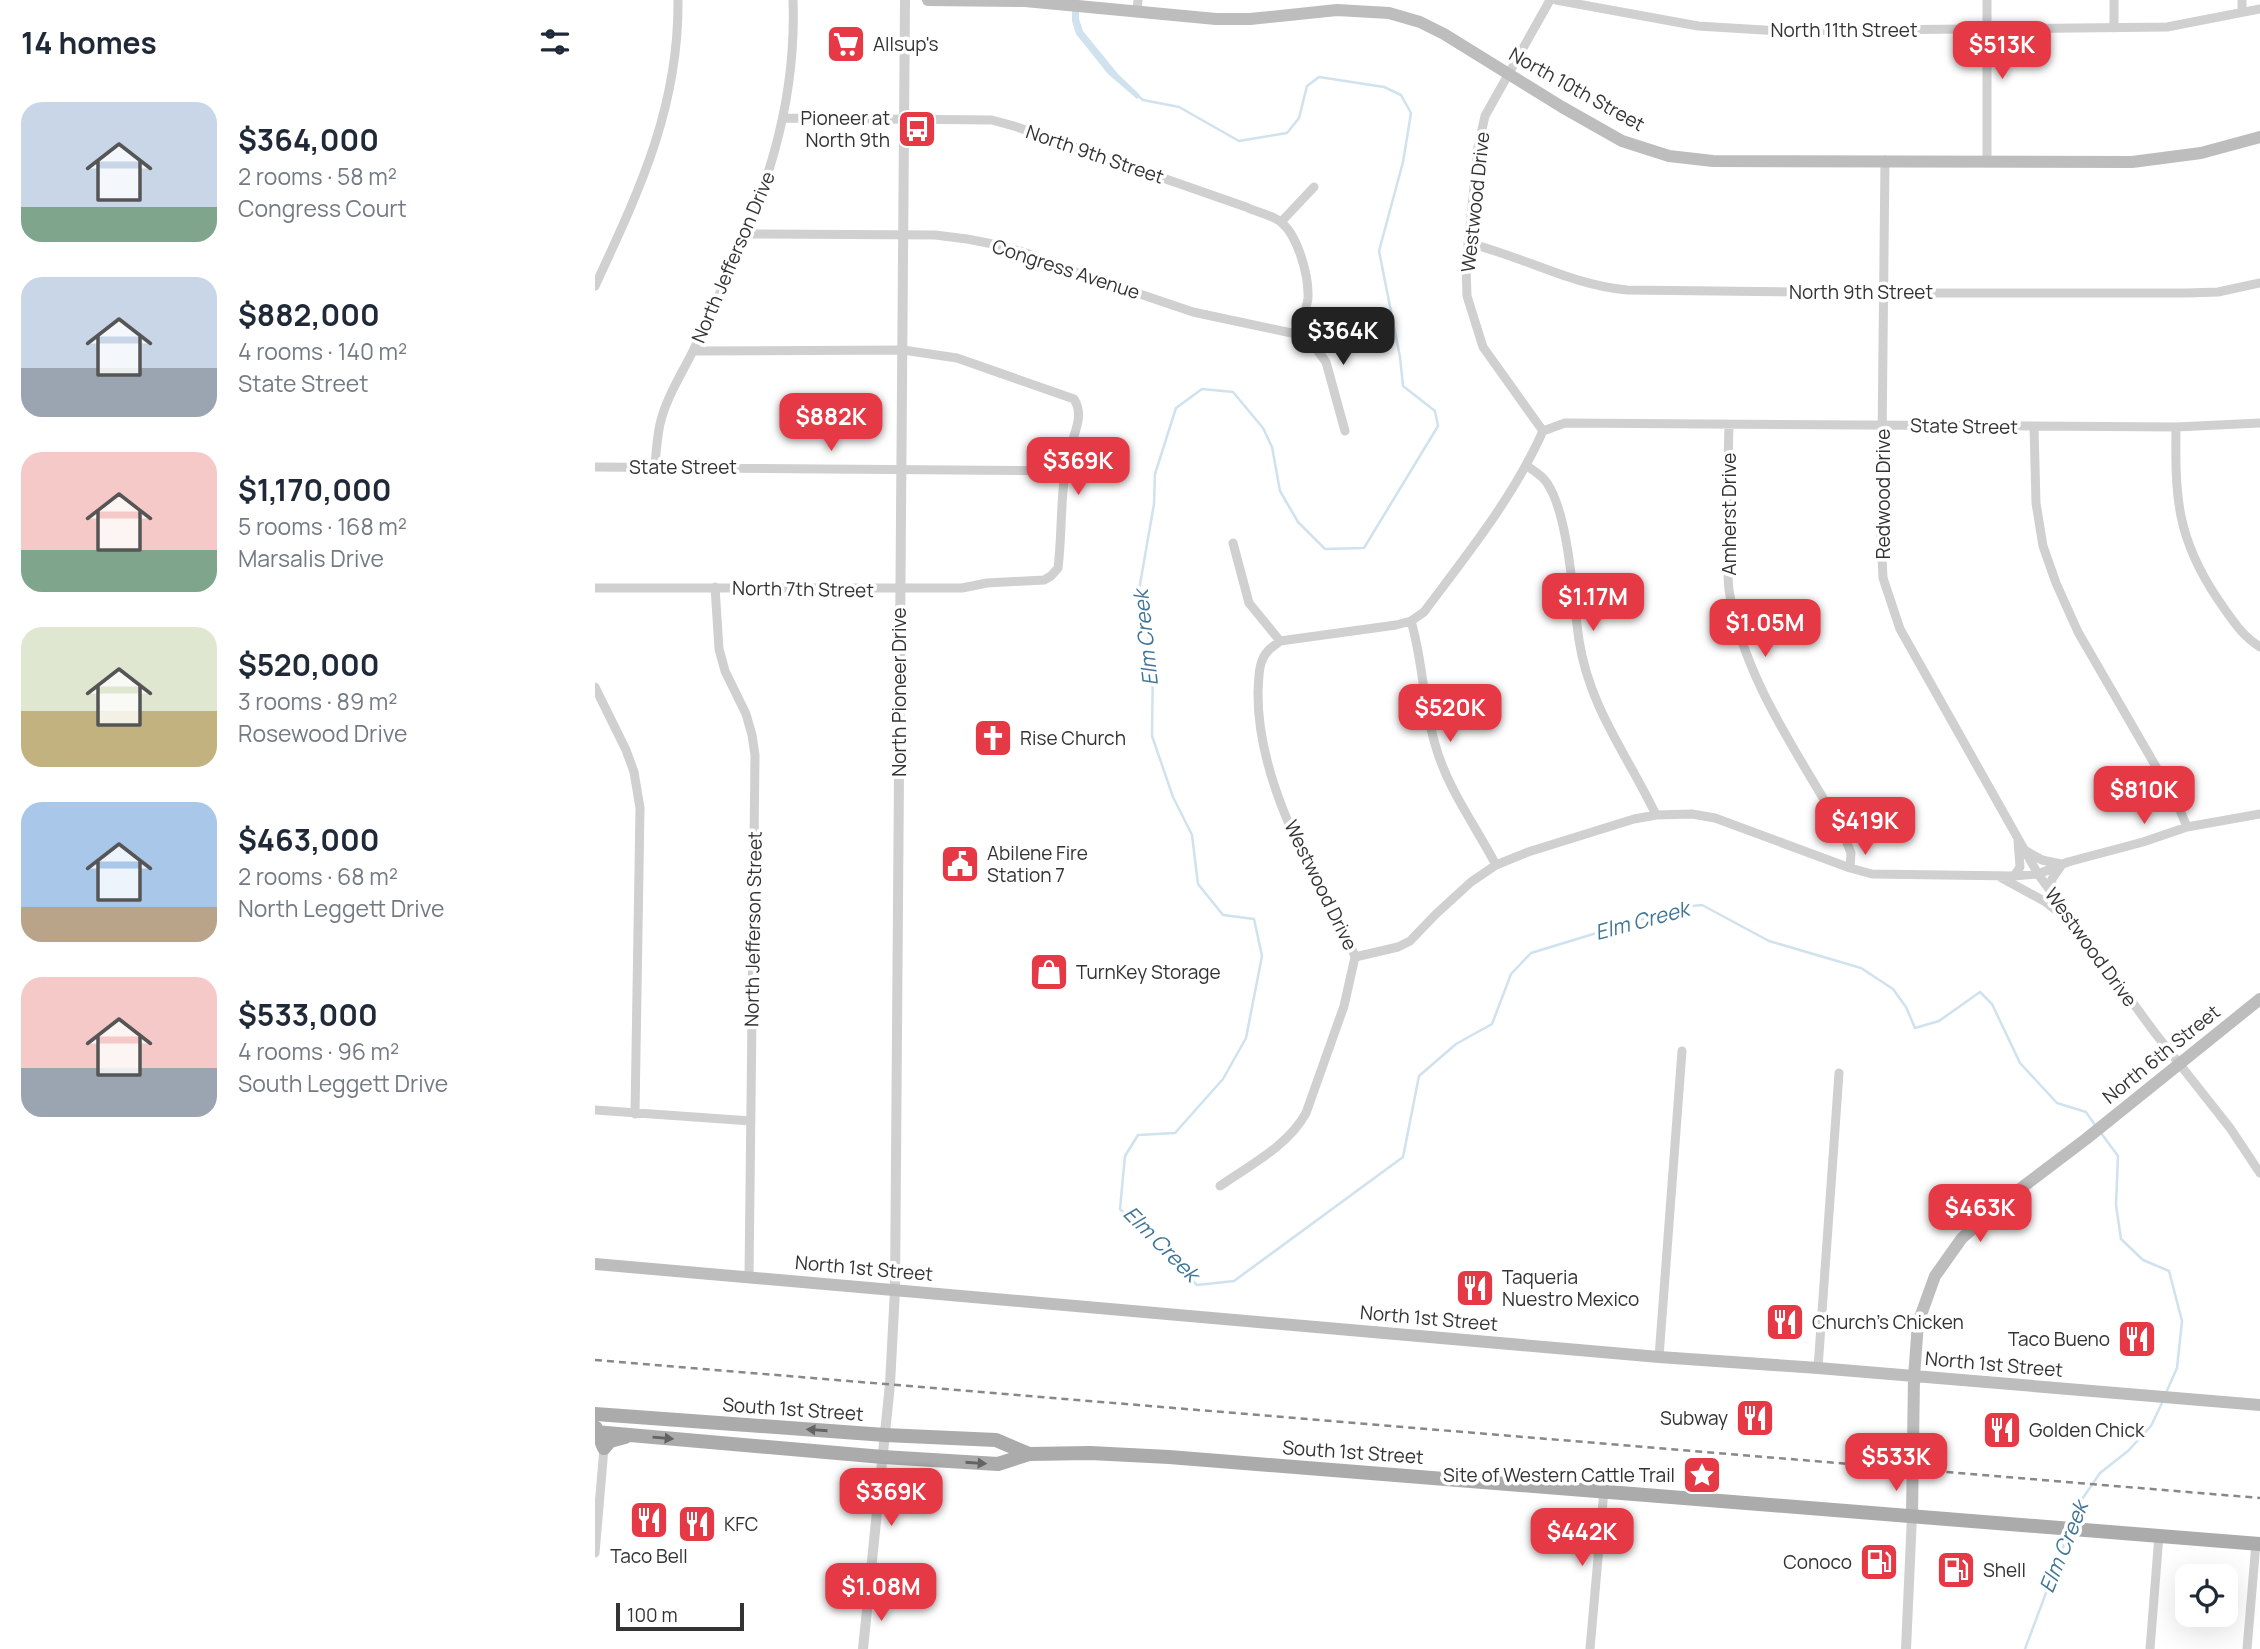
<!DOCTYPE html>
<meta charset="utf-8">
<style>
body{margin:0;font-family:Manrope,sans-serif;background:#f2f2f3;color:#1f2937;height:100vh;display:flex;flex-direction:column;font-size:26px;white-space:nowrap}
*{box-sizing:border-box;margin:0}
p{font-size:23px;color:#747a83}
.icon{flex:none;width:38px;height:38px;fill:none;stroke:currentColor;stroke-width:2;stroke-linecap:round;stroke-linejoin:round}
.map{position:relative;flex:1;overflow:hidden}
.drawer{display:flex;flex-direction:column;background:#fff;width:595px}
.drawer>*{flex:none}
.controls{position:absolute;left:1580px;top:1564px;display:grid;gap:14px}
.controls a{display:grid;place-items:center;width:63px;height:63px;border-radius:14px;background:#fff;box-shadow:0 7px 28px #0002;font-size:35px}
.scale{position:absolute;left:21px;bottom:18px;width:128px;box-sizing:border-box;padding-left:7px;border:4px solid #333;border-top:0;font-size:19px;line-height:24px;white-space:nowrap;color:#333;-webkit-text-stroke:5px #fff;paint-order:stroke}
.price{position:absolute;translate:-50% -60px;padding:0 16px;border-radius:14px;background:#e63946;color:#fff;font-size:23px;line-height:46px;filter:drop-shadow(0 2px 4px #0008)}
.price::after{content:'';position:absolute;left:50%;top:42px;width:21px;height:16px;margin-left:-10px;background:inherit;clip-path:polygon(0 0,100% 0,50% 100%)}
.price.current{background:#222;color:#fff}
ul{padding:0;list-style:none}
li{display:flex;align-items:center;gap:21px;height:175px;padding:0 21px}
li span{display:grid;place-items:center;flex:none;width:196px;height:140px;border-radius:21px;color:#555}
li>.icon{margin-inline-start:auto}
span .icon{width:84px;height:84px;fill:#fffc;stroke-width:1}
li b{font-size:30px}
h2{display:flex;justify-content:space-between;align-items:center;height:84px;padding:0 21px;font-size:30px}
main{display:flex;flex:1;min-height:0}
.map>svg:first-child{display:block}
.water{fill:#cfe2ee}
.lines{fill:none;stroke-linecap:round;stroke-linejoin:round}
.stream{stroke:#cfe2ee;stroke-width:2.5}
.minor{stroke:#d0d0d0;stroke-width:9}
.tertiary{stroke:#d0d0d0;stroke-width:10}
.secondary{stroke:#bdbdbd;stroke-width:12}
.primary{stroke:#ababab;stroke-width:14}
.rail{stroke:#888;stroke-width:2.5;stroke-dasharray:7 5;stroke-linecap:butt}
.oneway{fill:#636363}
.labels{text-anchor:middle;stroke-width:7;stroke-linejoin:round;paint-order:stroke}
.street-label{font-size:19px;fill:#333;stroke:#fff}
.poi-label{font-size:19px;fill:#333;stroke:#fff;text-anchor:start}
.water-label{font-size:21px;font-style:italic;fill:#3f7597;stroke:#fff}
</style>
<main>
<section class="drawer">
<h2>14 homes<svg class="icon" aria-label="filters" viewBox="0 0 24 24"><path d="M4 7h16M4 17h16"/><circle cx="9" cy="7" r="2"/><circle cx="15" cy="17" r="2"/></svg></h2>
<ul>
<li><span style="background:linear-gradient(#c9d6e8 75%,#7fa58c 0)"><svg class="icon" aria-label="home" viewBox="0 0 24 24"><path d="M3 11l9-7 9 7M6 9v11h12V9"/></svg></span><div><b>$364,000</b><p>2 rooms · 58 m²</p><p>Congress Court</p></div></li>
<li><span style="background:linear-gradient(#c9d6e8 65%,#9aa5b1 0)"><svg class="icon" aria-label="home" viewBox="0 0 24 24"><path d="M3 11l9-7 9 7M6 9v11h12V9"/></svg></span><div><b>$882,000</b><p>4 rooms · 140 m²</p><p>State Street</p></div></li>
<li><span style="background:linear-gradient(#f6c9c9 70%,#7fa58c 0)"><svg class="icon" aria-label="home" viewBox="0 0 24 24"><path d="M3 11l9-7 9 7M6 9v11h12V9"/></svg></span><div><b>$1,170,000</b><p>5 rooms · 168 m²</p><p>Marsalis Drive</p></div></li>
<li><span style="background:linear-gradient(#dfe7d0 60%,#c2b280 0)"><svg class="icon" aria-label="home" viewBox="0 0 24 24"><path d="M3 11l9-7 9 7M6 9v11h12V9"/></svg></span><div><b>$520,000</b><p>3 rooms · 89 m²</p><p>Rosewood Drive</p></div></li>
<li><span style="background:linear-gradient(#a9c7e8 75%,#b9a48a 0)"><svg class="icon" aria-label="home" viewBox="0 0 24 24"><path d="M3 11l9-7 9 7M6 9v11h12V9"/></svg></span><div><b>$463,000</b><p>2 rooms · 68 m²</p><p>North Leggett Drive</p></div></li>
<li><span style="background:linear-gradient(#f6c9c9 65%,#9aa5b1 0)"><svg class="icon" aria-label="home" viewBox="0 0 24 24"><path d="M3 11l9-7 9 7M6 9v11h12V9"/></svg></span><div><b>$533,000</b><p>4 rooms · 96 m²</p><p>South Leggett Drive</p></div></li>
</ul>
</section>
<div class="map">
<svg width="1665" height="1649" viewBox="0 0 1665 1649">
<rect width="100%" height="100%" fill="#fff"/>
<path class="water" d="M477,0H484V19L488,31L523,74L545,95L542,99L513,74L481,34L477,21Z"/>
<g class="lines">
<path class="stream" d="M542,95L548,100L584,107L644,141L692,133L704,118L712,86L724,77L789,87L806,95L816,113L808,162L784,251L805,357L808,386L840,411L843,426L769,548L730,549L703,522L685,491L677,447L668,428L638,392L607,389L581,408L560,474L559,504L544,590L558,661L557,736L578,797L597,835L603,884L628,915L659,919L667,956L651,1038L628,1079L580,1133L543,1135L530,1156L525,1209L602,1285L639,1281L808,1157L824,1076L861,1044L897,1024L916,974L936,953L1087,907L1107,905L1174,941L1266,968L1298,989L1311,1007L1320,1028L1344,1021L1385,992L1397,1004L1425,1063L1462,1103L1491,1112L1500,1125
M1506,1133L1523,1156L1521,1205L1526,1239L1548,1260L1574,1271L1587,1321L1582,1368L1571,1393
M1476,1524L1481,1508L1505,1473L1533,1451L1556,1426L1567,1403
M1430,1649L1473,1534"/>
<path class="minor" d="M961,0L1103,26L1185,31L1572,27L1665,9
M1392,0V161
M1647,0V12
M542,11L543,0
M1519,28V0
M188,118L397,120L422,127L651,207C661,212 677,215 686,222C703,236 714,276 713,298C712,310 705,323 701,334
M1290,160L1286,536L1288,578L1305,629L1443,874L1473,862L1548,842L1592,827L1665,814
M686,222L719,187
M152,234L340,235L372,239L403,245L431,253L471,269L598,312L701,334L717,343L731,362L750,431
M873,243C927,256 976,285 1032,290L1289,293H1593L1623,292L1665,283
M0,286C44,191 84,108 83,0
M1134,425C1133,462 1132,500 1133,537C1133,554 1132,573 1134,590C1148,678 1204,755 1247,830L1256,853L1255,868
M1439,427L1441,503L1448,546L1461,583L1483,632L1582,803L1592,827
M1581,427C1580,498 1582,538 1622,598C1635,617 1646,635 1665,647
M948,431L970,423L1581,427L1665,423
M60,466C61,452 62,438 65,424C71,398 86,375 98,351C107,332 116,312 125,293C169,197 202,108 198,0
M932,466C939,471 948,476 952,483C974,515 978,600 984,640C994,707 1033,756 1061,815
M0,467L470,471
M638,543L654,603L685,641
M120,587L124,649L130,671L151,714L157,735L160,755L154,1277
M0,588H367L392,583L449,580L456,576L463,568C468,528 464,486 476,446C480,430 489,415 479,399L362,358L308,350L98,351
M816,621C828,661 828,704 840,744C852,788 880,825 901,865
M0,687L31,750L39,772L45,808L40,1114
M1431,851L1447,860L1466,864
M1419,876L1425,867L1423,841
M1405,877L1449,901L1470,917
M1456,893L1457,879L1466,866
M760,957L803,947L815,941L841,914L876,882L901,865L933,852L1039,819L1061,815L1097,814L1120,818L1255,868L1277,874L1419,876L1443,874L1560,1033L1635,1128L1665,1173
M0,1110L156,1121
M625,1186C655,1165 693,1146 711,1113L749,1006L760,957L756,946C715,870 662,780 663,692C664,678 663,661 673,651C676,647 682,644 685,641L801,625L816,621L829,612C873,553 918,498 948,431L888,347L872,296L871,266L883,147L890,116L955,0
M1064,1357L1087,1051
M1223,1368L1244,1073
M0,1553L9,1448
M995,1649L1009,1490
M1555,1649L1564,1535
M1652,1649L1661,1543"/>
<path class="tertiary" d="M268,1649L295,1384L300,1290L310,0
M1311,1649L1317,1516"/>
<path class="secondary" d="M333,0L430,1L621,19H655L742,10L794,13L825,22L849,34L967,107L1027,141L1074,156L1118,161L1537,162L1606,153L1665,137
M0,1264L1064,1357L1223,1368L1665,1405
M1317,1516L1319,1377L1323,1323L1340,1276L1367,1238L1417,1195L1491,1139L1665,999"/>
<path class="primary" d="M0,1414L290,1435L401,1440L434,1454
M1,1428L9,1448L15,1441L30,1437
M0,1432L288,1457L403,1464L434,1454L495,1453L574,1457L1665,1544"/>
<path class="rail" d="M0,1360L1665,1498"/>
</g>
<defs><path id="oneway-solid" d="M-6-.8H1V-3.2L6.5 0L1 3.2V.8H-6Z" transform="scale(1.75)"/></defs>
<g class="oneway">
<use href="#oneway-solid" transform="translate(222 1430) rotate(-176)"/>
<use href="#oneway-solid" transform="translate(68 1438) rotate(5)"/>
<use href="#oneway-solid" transform="translate(381 1463) rotate(4)"/>
</g>
<defs>
<g id="supermarket-square" transform="scale(2.0125)"><rect x="-9" y="-9" width="18" height="18" rx="4" fill="#e63946" stroke="#fff"/><path d="M-6-5.5h2.5l.6 2H6L4.5 2H-2.5L-4.4-4H-6ZM-1.5 3.2a1.3 1.3 0 1 0 .1 0ZM3 3.2a1.3 1.3 0 1 0 .1 0Z" fill="#fff"/></g>
<g id="bus-square" transform="scale(2.0125)"><rect x="-9" y="-9" width="18" height="18" rx="4" fill="#e63946" stroke="#fff"/><path d="M-5-6H5V4H4V6H2V4H-2V6H-4V4H-5ZM-3.5-4V0h7V-4ZM-3.5 1.2v1.5H-2V1.2ZM2 1.2v1.5H3.5V1.2Z" fill="#fff"/></g>
<g id="church-square" transform="scale(2.0125)"><rect x="-9" y="-9" width="18" height="18" rx="4" fill="#e63946" stroke="#fff"/><path d="M-1.2-6h2.4v3.5h3.3v2.4h-3.3V6h-2.4V-.1h-3.3v-2.4h3.3Z" fill="#fff"/></g>
<g id="civic-square" transform="scale(2.0125)"><rect x="-9" y="-9" width="18" height="18" rx="4" fill="#e63946" stroke="#fff"/><path d="M-.6-6.5H3V-4.5H.6V-3L4-1V1h2V6H-6V1h2V-1L-.6-3ZM-1.2 2.5V6h2.4V2.5Z" fill="#fff"/></g>
<g id="shop-square" transform="scale(2.0125)"><rect x="-9" y="-9" width="18" height="18" rx="4" fill="#e63946" stroke="#fff"/><path d="M-5-2.5h2.3a2.7 3.5 0 0 1 5.4 0H5L5.5 6h-11ZM-1.5-2.5h3a1.5 2.3 0 0 0-3 0Z" fill="#fff"/></g>
<g id="restaurant-square" transform="scale(2.0125)"><rect x="-9" y="-9" width="18" height="18" rx="4" fill="#e63946" stroke="#fff"/><path d="M-5-6h1v4h1v-4h1v4h1v-4h1v5L-1.5 .5V6h-2V.5L-5-1ZM5-6V6H3V1.5H1.5Q1.5-4 5-6Z" fill="#fff"/></g>
<g id="sight-square" transform="scale(2.0125)"><rect x="-9" y="-9" width="18" height="18" rx="4" fill="#e63946" stroke="#fff"/><path d="M0-6L1.8-2.2L6-1.7L2.9 1.2L3.7 5.4L0 3.3L-3.7 5.4L-2.9 1.2L-6-1.7L-1.8-2.2Z" fill="#fff"/></g>
<g id="fuel-square" transform="scale(2.0125)"><rect x="-9" y="-9" width="18" height="18" rx="4" fill="#e63946" stroke="#fff"/><path d="M-5.5-6h7V0h2V4h1.3V-2.5L3-4.5l.8-.8L6-3V5H2.5V1h-1V6h-7ZM-4.2-4.7v3.2H.2V-4.7Z" fill="#fff"/></g>
</defs>
<g fill-rule="evenodd">
<use href="#supermarket-square" x="251" y="44"/>
<use href="#bus-square" x="322" y="129"/>
<use href="#church-square" x="398" y="738"/>
<use href="#civic-square" x="365" y="864"/>
<use href="#shop-square" x="454" y="972"/>
<use href="#restaurant-square" x="880" y="1288"/>
<use href="#restaurant-square" x="1190" y="1322"/>
<use href="#restaurant-square" x="1542" y="1339"/>
<use href="#restaurant-square" x="1160" y="1418"/>
<use href="#restaurant-square" x="1407" y="1430"/>
<use href="#sight-square" x="1107" y="1475"/>
<use href="#restaurant-square" x="54" y="1520"/>
<use href="#restaurant-square" x="102" y="1524"/>
<use href="#fuel-square" x="1284" y="1562"/>
<use href="#fuel-square" x="1361" y="1570"/>
</g>
<g class="labels">
<g class="street-label">
<text x="1249" y="37">North 11th Street</text>
<text transform="translate(982 89) rotate(29)" y="7">North 10th Street</text>
<text transform="translate(500 154) rotate(19)" y="7">North 9th Street</text>
<text transform="translate(880 202) rotate(-84)" y="7">Westwood Drive</text>
<text transform="translate(138 257) rotate(-67)" y="7">North Jefferson Drive</text>
<text transform="translate(471 269) rotate(18)" y="7">Congress Avenue</text>
<text x="1266" y="299">North 9th Street</text>
<text transform="translate(1369 426) rotate(1)" y="7">State Street</text>
<text x="88" y="474">State Street</text>
<text transform="translate(1288 494) rotate(-90)" y="7">Redwood Drive</text>
<text transform="translate(1134 514) rotate(-90)" y="7">Amherst Drive</text>
<text transform="translate(208 589) rotate(1)" y="7">North 7th Street</text>
<text transform="translate(304 692) rotate(-90)" y="7">North Pioneer Drive</text>
<text transform="translate(726 885) rotate(64)" y="7">Westwood Drive</text>
<text transform="translate(158 929) rotate(-89)" y="7">North Jefferson Street</text>
<text transform="translate(1496 947) rotate(54)" y="7">Westwood Drive</text>
<text transform="translate(1566 1054) rotate(-39)" y="7">North 6th Street</text>
<text transform="translate(269 1268) rotate(5)" y="7">North 1st Street</text>
<text transform="translate(834 1318) rotate(5)" y="7">North 1st Street</text>
<text transform="translate(1399 1364) rotate(5)" y="7">North 1st Street</text>
<text transform="translate(198 1409) rotate(4)" y="7">South 1st Street</text>
<text transform="translate(758 1452) rotate(4)" y="7">South 1st Street</text>
</g>
<g class="poi-label">
<text x="278" y="51">Allsup's</text>
<text x="295" y="125" text-anchor="end">Pioneer at<tspan x="295" dy="22">North 9th</tspan></text>
<text x="425" y="745">Rise Church</text>
<text x="392" y="860">Abilene Fire<tspan x="392" dy="22">Station 7</tspan></text>
<text x="481" y="979">TurnKey Storage</text>
<text x="907" y="1284">Taqueria<tspan x="907" dy="22">Nuestro Mexico</tspan></text>
<text x="1217" y="1329">Church's Chicken</text>
<text x="1515" y="1346" text-anchor="end">Taco Bueno</text>
<text x="1133" y="1425" text-anchor="end">Subway</text>
<text x="1434" y="1437">Golden Chick</text>
<text x="1080" y="1482" text-anchor="end">Site of Western Cattle Trail</text>
<text x="129" y="1531">KFC</text>
<text x="54" y="1563" text-anchor="middle">Taco Bell</text>
<text x="1257" y="1569" text-anchor="end">Conoco</text>
<text x="1388" y="1577">Shell</text>
</g>
<g class="water-label">
<text transform="translate(551 638) rotate(-96)" y="7">Elm Creek</text>
<text transform="translate(1047 921) rotate(-15)" y="7">Elm Creek</text>
<text transform="translate(566 1244) rotate(45)" y="7">Elm Creek</text>
<text transform="translate(1469 1547) rotate(-68)" y="7">Elm Creek</text>
</g>
</g>
</svg>
<div class="controls">
<a><svg class="icon" aria-label="locate" viewBox="0 0 24 24"><circle cx="12" cy="12" r="6"/><path d="M12 2v4M12 18v4M2 12h4M18 12h4"/></svg></a>
</div>
<div class="scale">100 m</div>
<b class="price" style="left:1407px;top:81px">$513K</b>
<b class="price current" style="left:748px;top:367px">$364K</b>
<b class="price" style="left:236px;top:453px">$882K</b>
<b class="price" style="left:483px;top:497px">$369K</b>
<b class="price" style="left:998px;top:633px">$1.17M</b>
<b class="price" style="left:1170px;top:659px">$1.05M</b>
<b class="price" style="left:855px;top:744px">$520K</b>
<b class="price" style="left:1549px;top:826px">$810K</b>
<b class="price" style="left:1270px;top:857px">$419K</b>
<b class="price" style="left:1385px;top:1244px">$463K</b>
<b class="price" style="left:1301px;top:1493px">$533K</b>
<b class="price" style="left:296px;top:1528px">$369K</b>
<b class="price" style="left:987px;top:1568px">$442K</b>
<b class="price" style="left:286px;top:1623px">$1.08M</b>
</div>
</main>
